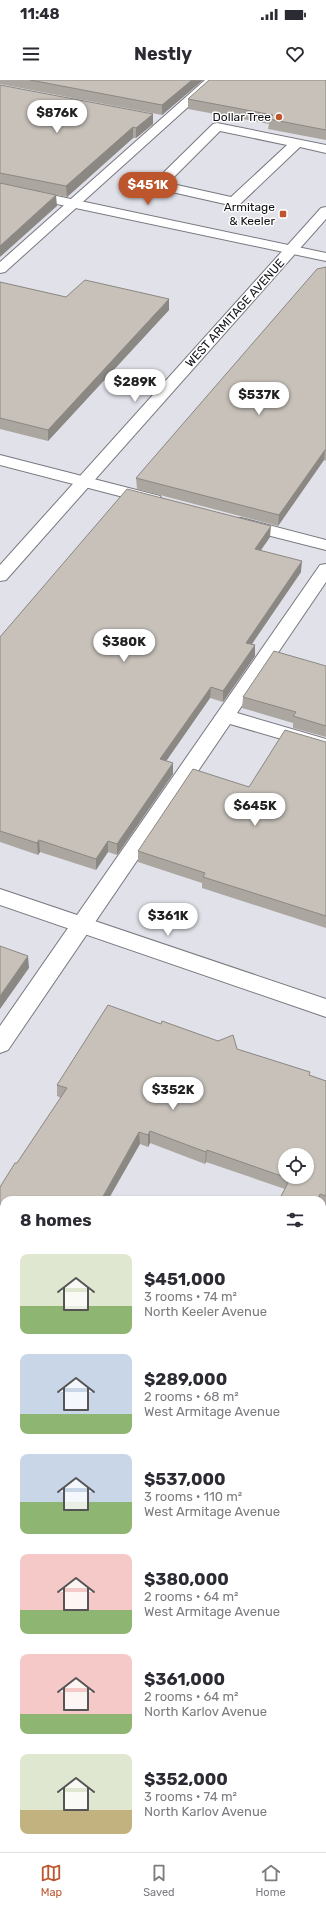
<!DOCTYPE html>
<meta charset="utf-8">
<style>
body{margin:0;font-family:Rubik,sans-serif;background:#f2f2f3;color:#2b2b33;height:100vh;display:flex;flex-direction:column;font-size:15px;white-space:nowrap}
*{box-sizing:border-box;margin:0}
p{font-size:13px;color:#7c7c81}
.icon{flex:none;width:22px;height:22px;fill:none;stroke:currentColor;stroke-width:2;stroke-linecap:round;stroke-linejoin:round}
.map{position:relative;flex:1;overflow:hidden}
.drawer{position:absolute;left:0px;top:1116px;width:326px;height:656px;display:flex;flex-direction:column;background:#fff;border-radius:12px 12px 0 0;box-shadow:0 1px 3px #0004}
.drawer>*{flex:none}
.fabs{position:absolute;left:278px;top:1068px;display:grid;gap:8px}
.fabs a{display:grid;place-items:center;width:36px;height:36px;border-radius:50%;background:#fff;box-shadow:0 1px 3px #0004;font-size:20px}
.price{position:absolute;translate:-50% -34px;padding:0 9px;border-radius:14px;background:#fff;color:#222;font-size:13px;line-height:26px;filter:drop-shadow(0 1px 2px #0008)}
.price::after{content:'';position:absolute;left:50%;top:24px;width:12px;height:9px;margin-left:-6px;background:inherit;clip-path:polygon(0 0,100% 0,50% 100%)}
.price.selected{background:#bd562c;color:#fff}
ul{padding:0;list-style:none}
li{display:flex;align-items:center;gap:12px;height:100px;padding:0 20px}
li span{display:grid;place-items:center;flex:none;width:112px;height:80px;border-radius:8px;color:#555}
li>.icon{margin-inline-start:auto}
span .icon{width:48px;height:48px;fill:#fffc;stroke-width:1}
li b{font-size:17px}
h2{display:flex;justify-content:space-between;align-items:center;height:48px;padding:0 20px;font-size:17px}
.status{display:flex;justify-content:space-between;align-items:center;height:28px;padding:0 20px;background:#fff;direction:ltr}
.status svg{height:11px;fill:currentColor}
header{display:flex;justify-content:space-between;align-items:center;height:52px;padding:0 20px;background:#fff;font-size:18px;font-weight:700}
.menu{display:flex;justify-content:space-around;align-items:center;height:56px;border-top:1px solid #e1e1e2;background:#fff;font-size:11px;color:#7c7c81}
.menu a{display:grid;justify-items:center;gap:2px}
.menu .selected{color:#bd562c}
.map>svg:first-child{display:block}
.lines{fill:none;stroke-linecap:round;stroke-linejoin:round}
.lane-casing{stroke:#787880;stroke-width:2}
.street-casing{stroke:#787880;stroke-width:2}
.secondary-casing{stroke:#787880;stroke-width:2}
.lane{fill:#fff;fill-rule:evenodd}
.street{fill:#fff;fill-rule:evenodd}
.secondary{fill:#fff;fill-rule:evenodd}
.wall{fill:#aba6a0}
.shaded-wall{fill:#8b8782}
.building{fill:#c7c1ba;stroke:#8b8782;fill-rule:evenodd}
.poi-dot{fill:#bd562c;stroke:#fff;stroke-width:1.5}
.labels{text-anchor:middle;stroke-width:3;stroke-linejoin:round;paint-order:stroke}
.far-poi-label{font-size:12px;fill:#121316;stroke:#fff;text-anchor:end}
.far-street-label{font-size:12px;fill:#121316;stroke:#fff}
</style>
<div class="status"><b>11:48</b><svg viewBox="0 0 49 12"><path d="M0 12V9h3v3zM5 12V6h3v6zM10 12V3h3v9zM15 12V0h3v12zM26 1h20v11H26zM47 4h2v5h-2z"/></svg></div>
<header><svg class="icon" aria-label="menu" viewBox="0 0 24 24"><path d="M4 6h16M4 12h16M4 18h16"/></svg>Nestly<svg class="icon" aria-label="heart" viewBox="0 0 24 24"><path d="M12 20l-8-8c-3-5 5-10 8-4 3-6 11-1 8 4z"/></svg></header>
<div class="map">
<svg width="326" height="1772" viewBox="0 0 326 1772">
<rect width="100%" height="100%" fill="#e1e1ea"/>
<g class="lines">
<g class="lane-casing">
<path id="lane" d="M205,0H218L5,192L0,193V182Z
M217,43L326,65V73L300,67L239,125L234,126L154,108L152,105L154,102L213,44ZM220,51L287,65L231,117L168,103Z
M326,484V502L237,633L326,659V672L230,644L8,970L0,973V946L320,485Z
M0,1137L4,1138V1160L0,1159Z
M322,1265L326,1267V1291L322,1289Z"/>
</g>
<g class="street-casing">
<path id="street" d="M0,104L326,173V181L0,112Z
M0,375L160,416L162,420L160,424L154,425L0,385Z
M241,438L326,460V470L235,447L233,443L235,439Z
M0,809L326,919V937L0,825Z
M0,1638L4,1639V1670L0,1669Z
M219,1768H257L259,1772H221Z"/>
</g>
<g class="secondary-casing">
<path id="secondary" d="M326,127V139L6,500L0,501V485L321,128Z"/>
</g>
<use href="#lane" class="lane"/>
<use href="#street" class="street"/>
<use href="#secondary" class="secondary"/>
</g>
<path class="wall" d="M0,0H203L162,35L0,4Z
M326,0V60L268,49L269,44L188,29V19Z
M0,5L153,44L136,58H133L67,117L0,103Z
M326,187V381L324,380L278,446L137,409L136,398Z
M0,202L66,217L169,230L48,361L0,349Z
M270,457L261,470L301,492L252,564L255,565V576L223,622L210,618L166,681L173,694L117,775L108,772L96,790L40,772L38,775L0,762V557Z
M326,586V657L293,648V643L242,628L243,617Z
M326,662V848L202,808V803L138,782V771Z
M161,944L237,969L326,1001V1128L322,1126V1120H279L285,1109L206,1082L205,1084L150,1063L148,1067L140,1064L4,1137L0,1136V1107L17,1083L61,1018L57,1016V1005Z
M322,1199L326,1200V1266L322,1264Z
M322,1278L326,1280V1368L322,1366Z
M322,1426L326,1428V1625H325L322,1624Z"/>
<path class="shaded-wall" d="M192,0H203L162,35V25Z
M153,34V44L136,58V48Z
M133,47V58L67,117L66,106Z
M56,115L57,126L0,177V166Z
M169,219V230L48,361V350Z
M325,370L324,380L278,446L279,435Z
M271,446L270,457L254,480L255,469Z
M302,481L301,492L245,574L246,563Z
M255,565V576L223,622V611Z
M211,607L210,618L160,690V679Z
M173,683V694L117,775V764Z
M39,760L40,772L38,775L37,763Z
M108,761V772L96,790V779Z
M28,876L29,888L0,929V916Z
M150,1051V1063L148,1067V1055Z
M139,1052L140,1064L108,1120H101Z
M207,1070L206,1082L205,1084L206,1072Z
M4,1208V1221L0,1228V1215Z
M4,1467V1477L0,1478V1468Z"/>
<path class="building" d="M30,0H192L162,25Z
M209,0H326V50L269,39L273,35L188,19Z
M0,5L153,34L136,48L133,47L66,106L0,93Z
M0,103L56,115L0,166Z
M326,187V370H325L279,435L136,398L317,189Z
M85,200L169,219L48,350L0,338V202L66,217Z
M127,409L271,446L255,469L302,481L246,563L255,565L223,611L211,607L160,679L173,683L117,764L108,761L96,779L39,760L37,763L0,751V557Z
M274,571L326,586V646L293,636L296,632L243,617Z
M285,650L326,662V836L203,797L205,793L138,771L193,689L249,707Z
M0,866L28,876L0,916Z
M108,925L161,944L162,941L218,961L233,955L237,969L310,992L309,995L326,1001V1116L320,1114L318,1120H279L290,1099L207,1070L206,1072L150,1051L148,1055L139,1052L101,1120H4V1127L0,1125V1107L15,1083H17L67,1008L57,1005ZM285,1075H307V1097H285Z
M4,1149V1208L0,1215V1150H2Z
M322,1199L326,1200V1255L323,1253L322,1254Z
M0,1237L4,1239V1467L0,1468Z
M322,1278L326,1280V1357L322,1356Z
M322,1426L326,1428V1616L322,1615Z"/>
<g class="poi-dot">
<circle cx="279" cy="37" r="4"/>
<rect x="279" y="130" width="8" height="8" rx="2"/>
</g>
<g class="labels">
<g class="far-poi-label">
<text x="271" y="41">Dollar Tree</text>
<text x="275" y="131">Armitage<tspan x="275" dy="14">&amp; Keeler</tspan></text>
</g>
<g class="far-street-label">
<text transform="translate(235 233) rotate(-48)" y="4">WEST ARMITAGE AVENUE</text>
</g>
</g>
</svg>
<div class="fabs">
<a><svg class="icon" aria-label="locate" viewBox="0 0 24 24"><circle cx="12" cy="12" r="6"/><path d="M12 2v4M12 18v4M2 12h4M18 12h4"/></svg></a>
</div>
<b class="price" style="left:57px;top:54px">$876K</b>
<b class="price selected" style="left:148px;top:126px">$451K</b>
<b class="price" style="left:135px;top:323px">$289K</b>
<b class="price" style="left:259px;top:336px">$537K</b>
<b class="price" style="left:124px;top:583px">$380K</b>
<b class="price" style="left:255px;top:747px">$645K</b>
<b class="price" style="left:168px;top:857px">$361K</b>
<b class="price" style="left:173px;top:1031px">$352K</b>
<section class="drawer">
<h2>8 homes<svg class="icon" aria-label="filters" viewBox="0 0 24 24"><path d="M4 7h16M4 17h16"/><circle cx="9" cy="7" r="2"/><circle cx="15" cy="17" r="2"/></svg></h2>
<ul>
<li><span style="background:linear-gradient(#dfe7d0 65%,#8fb573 0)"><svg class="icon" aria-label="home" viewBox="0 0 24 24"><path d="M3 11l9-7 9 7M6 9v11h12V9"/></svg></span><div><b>$451,000</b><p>3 rooms · 74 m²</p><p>North Keeler Avenue</p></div></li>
<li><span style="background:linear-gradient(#c9d6e8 75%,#8fb573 0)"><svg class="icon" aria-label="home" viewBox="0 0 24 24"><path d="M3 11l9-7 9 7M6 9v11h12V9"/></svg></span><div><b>$289,000</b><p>2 rooms · 68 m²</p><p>West Armitage Avenue</p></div></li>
<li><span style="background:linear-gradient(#c9d6e8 60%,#8fb573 0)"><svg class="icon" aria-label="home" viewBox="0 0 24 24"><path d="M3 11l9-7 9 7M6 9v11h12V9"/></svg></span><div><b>$537,000</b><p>3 rooms · 110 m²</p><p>West Armitage Avenue</p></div></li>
<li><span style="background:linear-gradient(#f6c9c9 70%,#8fb573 0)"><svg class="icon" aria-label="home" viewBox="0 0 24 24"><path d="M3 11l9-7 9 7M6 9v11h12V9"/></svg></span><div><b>$380,000</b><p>2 rooms · 64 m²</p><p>West Armitage Avenue</p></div></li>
<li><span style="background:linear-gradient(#f6c9c9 75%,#8fb573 0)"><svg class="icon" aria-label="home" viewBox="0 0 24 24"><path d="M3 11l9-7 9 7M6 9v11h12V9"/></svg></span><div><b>$361,000</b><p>2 rooms · 64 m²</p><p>North Karlov Avenue</p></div></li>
<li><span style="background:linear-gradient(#dfe7d0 70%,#c2b280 0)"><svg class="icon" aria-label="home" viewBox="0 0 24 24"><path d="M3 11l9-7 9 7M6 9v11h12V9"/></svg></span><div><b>$352,000</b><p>3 rooms · 74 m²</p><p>North Karlov Avenue</p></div></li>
</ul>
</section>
</div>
<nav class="menu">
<a class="selected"><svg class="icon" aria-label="map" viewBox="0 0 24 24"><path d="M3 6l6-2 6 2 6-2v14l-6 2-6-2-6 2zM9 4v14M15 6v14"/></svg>Map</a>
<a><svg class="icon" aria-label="saved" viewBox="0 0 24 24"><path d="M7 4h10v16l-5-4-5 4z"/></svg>Saved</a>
<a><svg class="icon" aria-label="home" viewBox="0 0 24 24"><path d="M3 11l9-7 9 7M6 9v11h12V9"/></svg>Home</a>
</nav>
